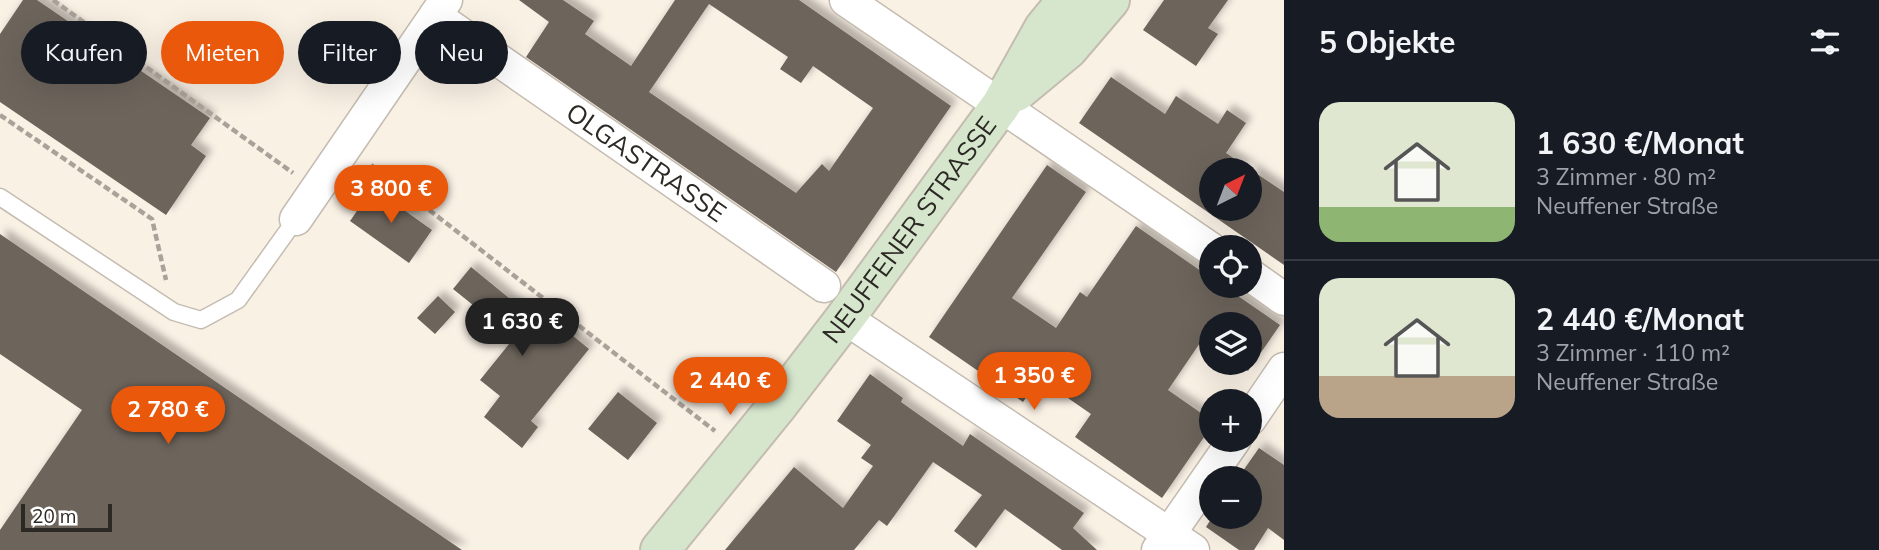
<!DOCTYPE html>
<html lang="de">
<meta charset="utf-8">
<style>
body{margin:0;font-family:Mulish,sans-serif;background:#242831;color:#f1f3f6;height:100vh;display:flex;flex-direction:column;font-size:26px;white-space:nowrap}
*{box-sizing:border-box;margin:0}
p{font-size:23px;color:#9ea1a6}
.icon{flex:none;width:38px;height:38px;fill:none;stroke:currentColor;stroke-width:2;stroke-linecap:round;stroke-linejoin:round}
.map{position:relative;flex:1;overflow:hidden}
.drawer{display:flex;flex-direction:column;background:#171b24;width:595px}
.drawer>*{flex:none}
.banner{position:absolute;left:21px;top:21px;width:665px;height:63px;display:flex;gap:14px}
.needle{width:46px;rotate:42deg}
.fabs{position:absolute;left:1199px;top:158px;display:grid;gap:14px}
.fabs a{display:grid;place-items:center;width:63px;height:63px;border-radius:50%;background:#171b24;box-shadow:0 7px 28px #0002;font-size:35px}
.scale{position:absolute;left:21px;bottom:18px;width:91px;box-sizing:border-box;padding-left:7px;border:4px solid #2c2925;border-top:0;font-size:19px;line-height:24px;white-space:nowrap;color:#2c2925;-webkit-text-stroke:5px #fff;paint-order:stroke}
.price{position:absolute;translate:-50% -60px;padding:0 16px;border-radius:24px;background:#ea580c;color:#fff;font-size:23px;line-height:46px;filter:drop-shadow(0 2px 4px #0008)}
.price::after{content:'';position:absolute;left:50%;top:42px;width:21px;height:16px;margin-left:-10px;background:inherit;clip-path:polygon(0 0,100% 0,50% 100%)}
.price.on{background:#222;color:#fff}
ul{padding:0;list-style:none}
li{display:flex;align-items:center;gap:21px;height:175px;padding:0 35px}
li+li{border-top:2px solid #363941}
li span{display:grid;place-items:center;flex:none;width:196px;height:140px;border-radius:21px;color:#555}
li>.icon{margin-inline-start:auto}
span .icon{width:84px;height:84px;fill:#fffc;stroke-width:1}
li b{font-size:30px}
h2{display:flex;justify-content:space-between;align-items:center;height:84px;padding:0 35px;font-size:30px}
.tag{padding:0 24px;border-radius:32px;background:#171b24;box-shadow:0 7px 28px #0002;font-size:24px;line-height:63px}
.tag.on{background:#ea580c;color:#fff}
main{display:flex;flex:1;min-height:0}
.map>svg:first-child{display:block}
.building{fill:#6d655b;fill-rule:evenodd;filter:url(#shadow)}
.lines{fill:none;stroke-linecap:round;stroke-linejoin:round}
.lane-casing{stroke:#c5bcb1;stroke-width:19}
.street-casing{stroke:#c5bcb1;stroke-width:35}
.secondary-casing{stroke:#c5bcb1;stroke-width:42}
.path{stroke:#a9a299;stroke-width:4.5;stroke-dasharray:7 3.5;stroke-linecap:butt}
.lane{stroke:#fff;stroke-width:16}
.street{stroke:#fff;stroke-width:32}
.secondary{stroke:#d5e6cd;stroke-width:38}
.labels{text-anchor:middle;stroke-width:7;stroke-linejoin:round;paint-order:stroke}
.street-label{font-size:26px;fill:#2c2925;stroke:#fff}
</style>
<main>
<div class="map">
<svg width="1284" height="550" viewBox="0 0 1284 550">
<defs>
<filter id="shadow"><feDropShadow dx="6" dy="-6" stdDeviation="3.5" flood-color="#0004"/></filter>
</defs>
<rect width="100%" height="100%" fill="#faf1e5"/>
<path class="building" d="M23,0H37L210,118L191,145L206,156L166,215L0,102V34Z
M519,0H563L594,21L585,34L631,66L675,0H799L951,106L836,272L526,57L549,22ZM709,4L788,57L780,69L801,83L813,66L873,108L829,171L822,164L796,193L649,92Z
M1164,0H1228L1208,28L1218,34L1196,66L1143,30Z
M1111,77L1165,114L1176,96L1218,124L1227,110L1246,123L1226,153L1284,192V265L1079,123ZM1211,170H1250V208H1211Z
M1047,165L1086,192L1012,298L1056,328L1080,292L1087,297L1136,226L1211,278V285H1222L1280,325L1248,371L1235,362H1250V324H1211V346L1202,340L1168,390L1211,420V427L1162,498L1075,437L1091,414L1039,378L1023,402L929,337Z
M373,188L432,230L409,263L350,221Z
M0,234L462,550H0V530L82,410L0,354Z
M471,267L531,316L538,307L589,349L531,421L538,427L522,448L484,417L500,396L480,380L514,338L453,289Z
M438,296L455,312L435,334L417,318Z
M870,374L903,398L901,402L963,446L970,434L1084,513L1073,528L1097,550H1062L1005,509L976,548L954,531L982,495L933,462L887,526L879,520L854,550H725L794,467L843,508L873,466L861,458L871,445L837,421Z
M618,392L657,423L628,460L588,429Z
M1259,448L1284,465V540L1268,528L1254,550H1239L1206,527L1213,516H1250V478H1238Z"/>
<g class="lines">
<g class="lane-casing">
<path id="lane" d="M0,197L174,312L201,320L238,300L296,219"/>
</g>
<g class="street-casing">
<g id="street">
<path d="M846,0L1211,249"/>
<path id="s1" d="M435,16L824,286"/>
<path d="M296,219L446,0"/>
<path d="M1250,275L1284,299"/>
<path d="M845,318L1193,550"/>
<path d="M1250,419L1284,369"/>
<path d="M1158,550L1235,439"/>
</g>
</g>
<g class="secondary-casing">
<g id="secondary">
<path d="M1016,92L1068,49L1110,0"/>
<path id="s2" d="M660,550L778,405L845,318L1001,105L1044,28L1067,0"/>
</g>
</g>
<path class="path" d="M53,0L293,173
M0,115L152,219L166,280
M371,165L715,431"/>
<use href="#lane" class="lane"/>
<use href="#street" class="street"/>
<use href="#secondary" class="secondary"/>
</g>
<g class="labels">
<g class="street-label">
<text dy="9" stroke="none"><textPath href="#s1" startOffset="257">OLGASTRASSE</textPath></text>
<text dy="9" stroke="none"><textPath href="#s2" startOffset="406">NEUFFENER STRASSE</textPath></text>
</g>
</g>
</svg>
<div class="fabs">
<a><svg class="needle" viewBox="-14 -14 28 28"><path d="M0-13l5 13h-10z" fill="#e53935"/><path d="M0 13l5-13h-10z" fill="#9ea1a6"/></svg></a>
<a><svg class="icon" aria-label="locate" viewBox="0 0 24 24"><circle cx="12" cy="12" r="6"/><path d="M12 2v4M12 18v4M2 12h4M18 12h4"/></svg></a>
<a><svg class="icon" aria-label="layers" viewBox="0 0 24 24"><path d="M12 4l9 5-9 5-9-5zM3 14l9 5 9-5"/></svg></a>
<a>+</a>
<a>−</a>
</div>
<div class="scale">20 m</div>
<b class="price" style="left:391px;top:225px">3 800 €</b>
<b class="price on" style="left:522px;top:358px">1 630 €</b>
<b class="price" style="left:1034px;top:412px">1 350 €</b>
<b class="price" style="left:730px;top:417px">2 440 €</b>
<b class="price" style="left:168px;top:446px">2 780 €</b>
<div class="banner">
<a class="tag">Kaufen</a>
<a class="tag on">Mieten</a>
<a class="tag">Filter</a>
<a class="tag">Neu</a>
</div>
</div>
<section class="drawer">
<h2>5 Objekte<svg class="icon" aria-label="filters" viewBox="0 0 24 24"><path d="M4 7h16M4 17h16"/><circle cx="9" cy="7" r="2"/><circle cx="15" cy="17" r="2"/></svg></h2>
<ul>
<li><span style="background:linear-gradient(#dfe7d0 75%,#8fb573 0)"><svg class="icon" aria-label="home" viewBox="0 0 24 24"><path d="M3 11l9-7 9 7M6 9v11h12V9"/></svg></span><div><b>1 630 €/Monat</b><p>3 Zimmer · 80 m²</p><p>Neuffener Straße</p></div></li>
<li><span style="background:linear-gradient(#dfe7d0 70%,#b9a48a 0)"><svg class="icon" aria-label="home" viewBox="0 0 24 24"><path d="M3 11l9-7 9 7M6 9v11h12V9"/></svg></span><div><b>2 440 €/Monat</b><p>3 Zimmer · 110 m²</p><p>Neuffener Straße</p></div></li>
</ul>
</section>
</main>
